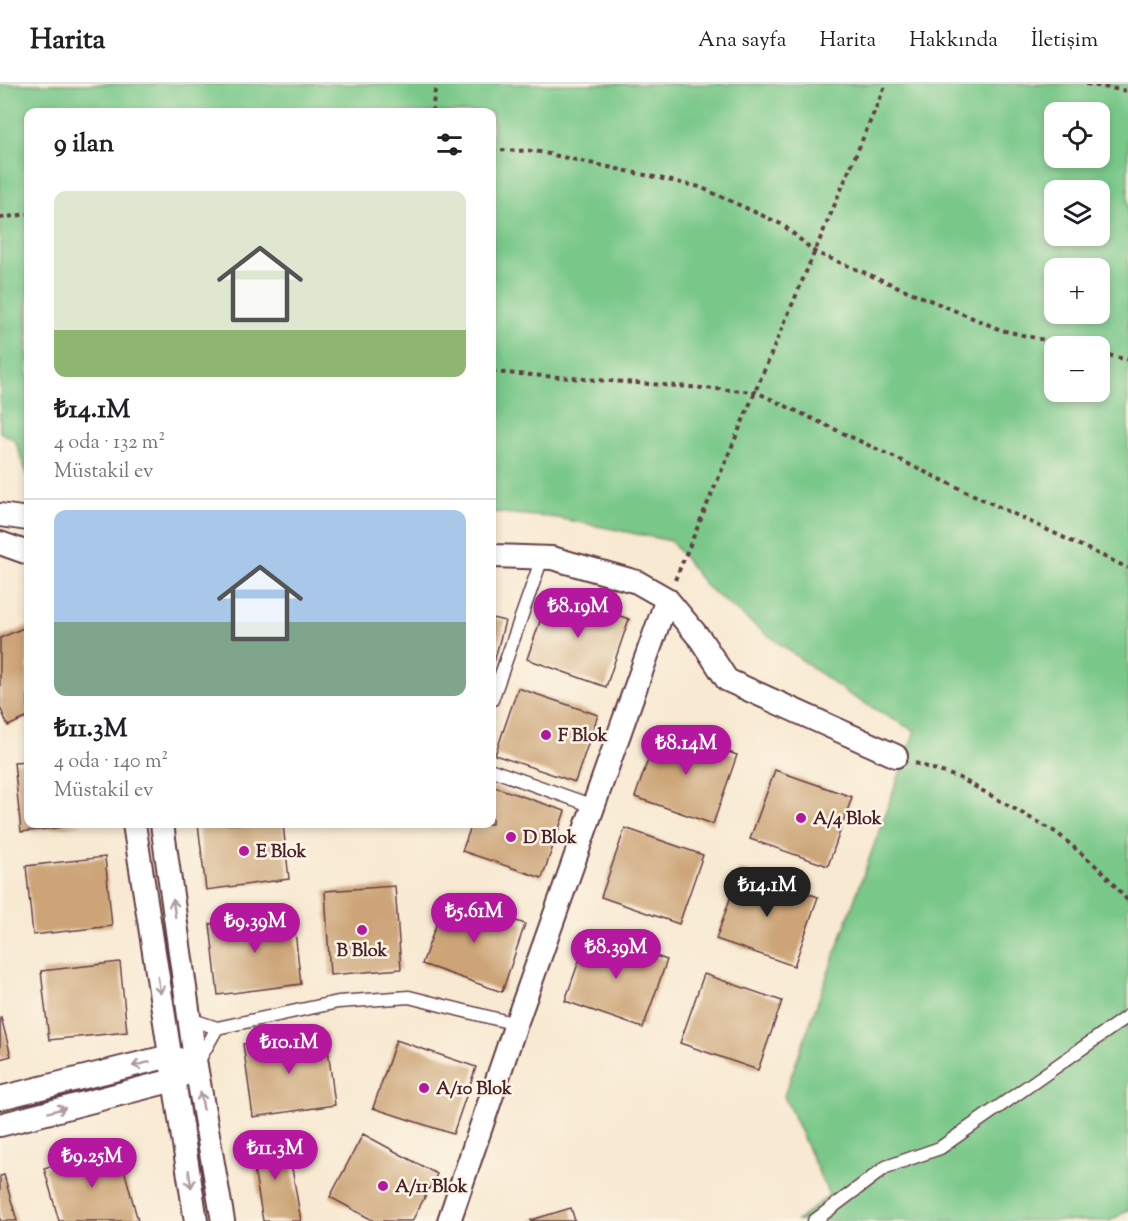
<!DOCTYPE html>
<html lang="tr">
<meta charset="utf-8">
<style>
body{margin:0;font-family:"Sorts Mill Goudy",serif;background:#f2f2f2;color:#202124;height:100vh;display:flex;flex-direction:column;font-size:22px;white-space:nowrap}
*{box-sizing:border-box;margin:0}
p{font-size:20px;color:#757577}
.icon{flex:none;width:33px;height:33px;fill:none;stroke:currentColor;stroke-width:2;stroke-linecap:round;stroke-linejoin:round}
.map{position:relative;flex:1;overflow:hidden}
.sheet{position:absolute;left:24px;top:24px;width:472px;height:720px;display:flex;flex-direction:column;background:#fff;border-radius:12px;box-shadow:0 3px 9px #0003}
.sheet>*{flex:none}
.fabs{position:absolute;left:1044px;top:18px;display:grid;gap:12px}
.fabs a{display:grid;place-items:center;width:66px;height:66px;border-radius:12px;background:#fff;box-shadow:0 3px 9px #0003;font-size:30px}
.price{position:absolute;translate:-50% -51px;padding:0 14px;border-radius:21px;background:#b5179e;color:#fff;font-size:20px;line-height:39px;filter:drop-shadow(0 2px 3px #0008)}
.price::after{content:'';position:absolute;left:50%;top:36px;width:18px;height:14px;margin-left:-9px;background:inherit;clip-path:polygon(0 0,100% 0,50% 100%)}
.price.selected{background:#222;color:#fff}
ul{padding:0;list-style:none}
li{display:grid;align-content:center;gap:12px;height:318px;padding:0 30px}
li+li{border-top:2px solid #e0e0e0}
li span{display:grid;place-items:center;height:186px;border-radius:12px;color:#555}
li>.icon{margin-inline-start:auto}
span .icon{width:108px;height:108px;fill:#fffc;stroke-width:1}
li b{font-size:26px}
h2{display:flex;justify-content:space-between;align-items:center;height:72px;padding:0 30px;font-size:26px}
header{display:flex;align-items:center;gap:36px;box-sizing:border-box;height:84px;padding:0 30px;background:#fff;border-bottom:2px solid #e0e0e0}
header strong{font-size:28px}
nav{display:flex;gap:33px;margin-inline-start:auto;font-size:21px}
.map>svg:first-child{display:block}
.green{fill:#79c889;stroke:#62745a;stroke-width:1.5;fill-rule:evenodd}
.building{fill:#cca477}
.lines{fill:none;stroke-linecap:round;stroke-linejoin:round}
.service-casing{stroke:#643d44;stroke-width:15}
.minor-casing{stroke:#643d44;stroke-width:26}
.path{stroke:#643d44;stroke-width:4;stroke-dasharray:4.5 4.5;stroke-linecap:butt}
.service{stroke:#fff;stroke-width:12}
.minor{stroke:#fff;stroke-width:22}
.oneway{stroke:#ae9aa0}
.poi-dot{fill:#b5179e;stroke:#fcf5e5;stroke-width:2}
.labels{text-anchor:middle;stroke-width:5;stroke-linejoin:round;paint-order:stroke}
.poi-label{font-size:18px;font-weight:bold;fill:#4a1f2b;stroke:#fcf5e5;text-anchor:start}
</style>
<header>
<strong>Harita</strong>
<nav><a>Ana sayfa</a><a>Harita</a><a>Hakkında</a><a>İletişim</a></nav>
</header>
<div class="map">
<svg width="1128" height="1137" viewBox="0 0 1128 1137">
<rect width="100%" height="100%" fill="#fcf5e5"/>
<filter id="ink" filterUnits="userSpaceOnUse"><feTurbulence type="fractalNoise" baseFrequency=".0167" numOctaves="2"/><feDisplacementMap in="SourceGraphic" scale="12" xChannelSelector="R" yChannelSelector="G"/><feConvolveMatrix kernelMatrix="1 2 1 2 8 2 1 2 1" color-interpolation-filters="sRGB"/></filter>
<filter id="wash" filterUnits="userSpaceOnUse"><feTurbulence type="fractalNoise" baseFrequency=".008" numOctaves="4" result="noise"/><feDisplacementMap in="SourceGraphic" scale="24" xChannelSelector="R" yChannelSelector="G"/><feGaussianBlur stdDeviation="1.35" result="paint"/><feColorMatrix in="noise" values="0 0 0 0 0 0 0 0 0 0 0 0 0 0 0 0 0 1.4 0 .05"/><feComposite in="paint" operator="in"/></filter>
<g filter="url(#wash)">
<rect width="100%" height="100%" fill="#f8e9d2"/>
<path class="green" d="M0,0H1128V1126L1110,1137H797L829,1111L784,1012L915,647L850,611L758,544L707,503L671,457L558,434L492,428V28H28V393L15,356L0,348ZM1054,28H1100V74H1054ZM1054,106H1100V152H1054ZM1054,184H1100V230H1054ZM1054,262H1100V308H1054Z"/>
<g id="blocks">
<path class="building" d="M550,508L629,535L606,603L527,575Z
M492,534L505,537L493,582H492Z
M28,542V633L8,642L0,623V554Z
M518,604L598,631L575,698L495,671Z
M659,644L737,671L713,740L635,713Z
M28,677V740H81V741L21,748L14,678Z
M775,686L852,713L828,782L750,755Z
M492,702L565,727L542,794L462,767L472,740H492Z
M198,740H283L289,795L206,806Z
M625,744L703,771L679,840L601,813Z
M105,773L112,842L33,851L26,782Z
M740,786L818,813L794,882L716,855Z
M395,802L401,885L330,891L325,807Z
M446,813L525,840L502,908L422,880Z
M293,830L301,900L218,911L210,840Z
M589,848L667,876L643,944L565,917Z
M120,878L127,948L49,956L41,887Z
M704,890L782,917L758,986L680,959Z
M1,933L11,972L0,975V934Z
M326,949L335,1021L253,1033L243,960Z
M396,956L476,983L453,1050L373,1024Z
M363,1050L437,1090L412,1137H374L330,1113Z
M287,1055L301,1137H263L250,1061Z
M118,1063L138,1137H59L44,1084Z
M4,1091L17,1137H0V1092Z
M571,1124L575,1137H531V1136Z"/>
</g>
</g>
<g filter="url(#ink)">
<use href="#blocks" fill-opacity="0" stroke="#643d44" stroke-width="1.5"/>
<g class="lines">
<g class="service-casing">
<path id="service" d="M492,616L542,474
M492,686L593,722
M190,935L217,944
M198,978L217,944L338,918L409,913L516,940
M814,1137L886,1083L940,1064L1128,932"/>
</g>
<g class="minor-casing">
<path id="minor" d="M0,431L28,435
M0,459L28,469
M667,515L701,556L727,596L896,672
M134,740L196,1137
M162,740L196,982L223,1137
M0,1014L170,972L184,977
M0,1041L174,996L186,989
M449,1137L516,940L667,515L637,498L552,474L492,472"/>
</g>
<path class="path" d="M1086,0L1128,7
M432,28L436,0
M492,66L535,67L700,103L783,141L815,168L1001,246L1070,262
M0,134L28,130
M1100,269L1128,276
M492,288L756,308L1128,484
M675,496L886,0
M915,679L960,694L1057,749L1102,787L1128,817"/>
<use href="#service" class="service"/>
<use href="#minor" class="minor"/>
</g>
<defs><path id="oneway-shaft" d="M-6 0H5M1.5-3L5.5 0L1.5 3" fill="none" stroke-width="1.6" stroke-linecap="round" stroke-linejoin="round" transform="scale(1.5)"/></defs>
<g class="oneway">
<use href="#oneway-shaft" transform="translate(174 824) rotate(-98)"/>
<use href="#oneway-shaft" transform="translate(159 901) rotate(81)"/>
<use href="#oneway-shaft" transform="translate(141 980) rotate(166)"/>
<use href="#oneway-shaft" transform="translate(202 1017) rotate(-100)"/>
<use href="#oneway-shaft" transform="translate(57 1026) rotate(-15)"/>
<use href="#oneway-shaft" transform="translate(190 1095) rotate(81)"/>
</g>
</g>
<g class="poi-dot">
<circle cx="546" cy="651" r="6"/>
<circle cx="801" cy="734" r="6"/>
<circle cx="511" cy="753" r="6"/>
<circle cx="244" cy="767" r="6"/>
<circle cx="362" cy="846" r="6"/>
<circle cx="424" cy="1004" r="6"/>
<circle cx="383" cy="1102" r="6"/>
</g>
<g class="labels">
<g class="poi-label">
<text x="558" y="657">F Blok</text>
<text x="813" y="740">A/4 Blok</text>
<text x="523" y="759">D Blok</text>
<text x="256" y="773">E Blok</text>
<text x="362" y="872" text-anchor="middle">B Blok</text>
<text x="436" y="1010">A/10 Blok</text>
<text x="395" y="1108">A/11 Blok</text>
</g>
</g>
</svg>
<div class="fabs">
<a><svg class="icon" aria-label="locate" viewBox="0 0 24 24"><circle cx="12" cy="12" r="6"/><path d="M12 2v4M12 18v4M2 12h4M18 12h4"/></svg></a>
<a><svg class="icon" aria-label="layers" viewBox="0 0 24 24"><path d="M12 4l9 5-9 5-9-5zM3 14l9 5 9-5"/></svg></a>
<a>+</a>
<a>−</a>
</div>
<b class="price" style="left:578px;top:555px">₺8.19M</b>
<b class="price" style="left:686px;top:692px">₺8.14M</b>
<b class="price selected" style="left:767px;top:834px">₺14.1M</b>
<b class="price" style="left:474px;top:860px">₺5.61M</b>
<b class="price" style="left:255px;top:870px">₺9.39M</b>
<b class="price" style="left:616px;top:896px">₺8.39M</b>
<b class="price" style="left:289px;top:991px">₺10.1M</b>
<b class="price" style="left:275px;top:1097px">₺11.3M</b>
<b class="price" style="left:92px;top:1105px">₺9.25M</b>
<section class="sheet">
<h2>9 ilan<svg class="icon" aria-label="filters" viewBox="0 0 24 24"><path d="M4 7h16M4 17h16"/><circle cx="9" cy="7" r="2"/><circle cx="15" cy="17" r="2"/></svg></h2>
<ul>
<li><span style="background:linear-gradient(#dfe7d0 75%,#8fb573 0)"><svg class="icon" aria-label="home" viewBox="0 0 24 24"><path d="M3 11l9-7 9 7M6 9v11h12V9"/></svg></span><div><b>₺14.1M</b><p>4 oda · 132 m²</p><p>Müstakil ev</p></div></li>
<li><span style="background:linear-gradient(#a9c7e8 60%,#7fa58c 0)"><svg class="icon" aria-label="home" viewBox="0 0 24 24"><path d="M3 11l9-7 9 7M6 9v11h12V9"/></svg></span><div><b>₺11.3M</b><p>4 oda · 140 m²</p><p>Müstakil ev</p></div></li>
</ul>
</section>
</div>
